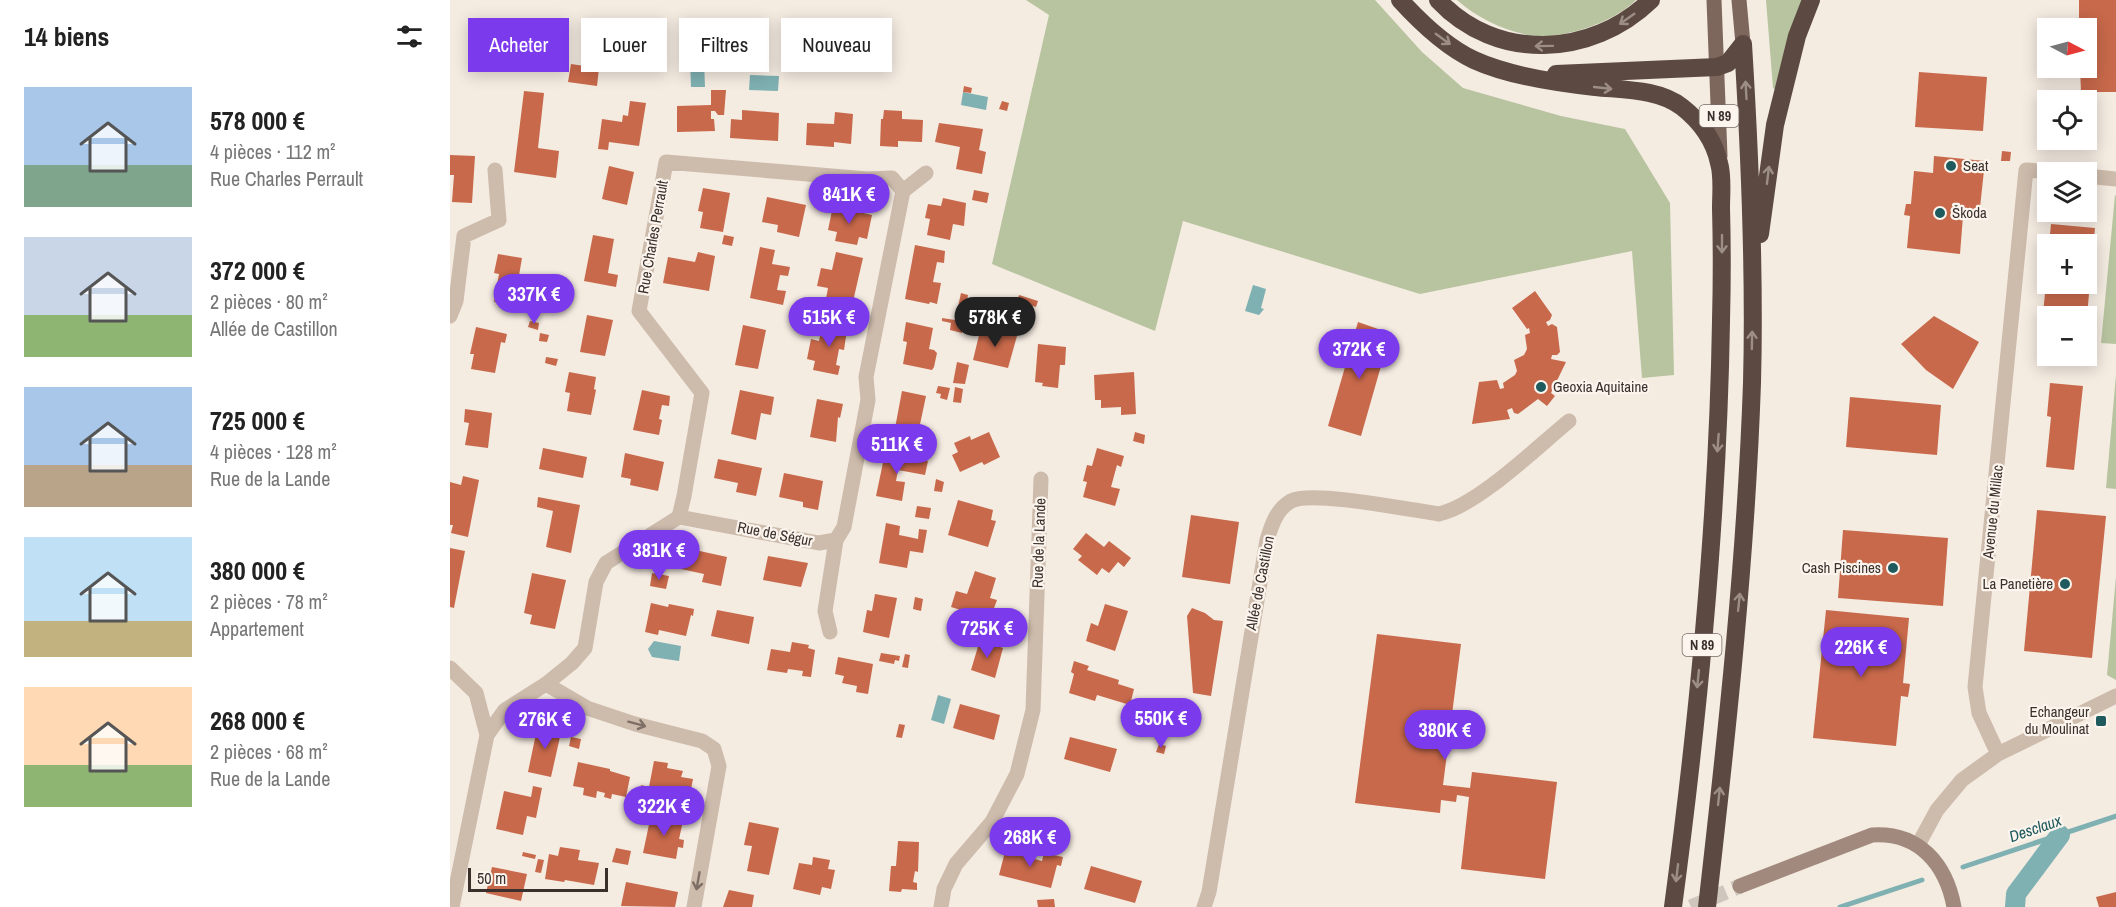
<!DOCTYPE html>
<html lang="fr">
<meta charset="utf-8">
<style>
body{margin:0;font-family:"Archivo Narrow",sans-serif;background:#f2f2f2;color:#222;height:100vh;display:flex;flex-direction:column;font-size:22px;white-space:nowrap}
*{box-sizing:border-box;margin:0}
p{font-size:20px;color:#767676}
.icon{flex:none;width:33px;height:33px;fill:none;stroke:currentColor;stroke-width:2;stroke-linecap:round;stroke-linejoin:round}
.map{position:relative;flex:1;overflow:hidden}
.details{display:flex;flex-direction:column;background:#fff;width:450px}
.details>*{flex:none}
.banner{position:absolute;left:18px;top:18px;width:570px;height:54px;display:flex;gap:12px}
.needle{width:39px;rotate:96deg}
.fabs{position:absolute;left:1587px;top:18px;display:grid;gap:12px}
.fabs a{display:grid;place-items:center;width:60px;height:60px;border-radius:0px;background:#fff;box-shadow:0 3px 15px #0003;font-size:30px}
.scale{position:absolute;left:18px;bottom:15px;width:140px;box-sizing:border-box;padding-left:6px;border:3px solid #3b302b;border-top:0;font-size:16px;line-height:21px;white-space:nowrap;color:#3b302b;-webkit-text-stroke:4px #fbf5ee;paint-order:stroke}
.price{position:absolute;translate:-50% -51px;padding:0 14px;border-radius:21px;background:#7c3aed;color:#fff;font-size:20px;line-height:39px;filter:drop-shadow(0 2px 3px #0008)}
.price::after{content:'';position:absolute;left:50%;top:36px;width:18px;height:14px;margin-left:-9px;background:inherit;clip-path:polygon(0 0,100% 0,50% 100%)}
.price.active{background:#222;color:#fff}
ul{padding:0;list-style:none}
li{display:flex;align-items:center;gap:18px;height:150px;padding:0 24px}
li span{display:grid;place-items:center;flex:none;width:168px;height:120px;border-radius:0px;color:#555}
li>.icon{margin-inline-start:auto}
span .icon{width:72px;height:72px;fill:#fffc;stroke-width:1}
li b{font-size:26px}
h2{display:flex;justify-content:space-between;align-items:center;height:72px;padding:0 24px;font-size:26px}
.tag{padding:0 21px;border-radius:0px;background:#fff;box-shadow:0 3px 15px #0003;font-size:21px;line-height:54px}
.tag.active{background:#7c3aed;color:#fff}
main{display:flex;flex:1;min-height:0}
.map>svg:first-child{display:block}
.green{fill:#b8c4a0}
.water{fill:#7fb0b2}
.lines{fill:none;stroke-linecap:round;stroke-linejoin:round}
.stream{stroke:#7fb0b2;stroke-width:5}
.canal{stroke:#7fb0b2;stroke-width:20}
.building{fill:#c8694b}
.secondary-tunnel{stroke:#cfc6bd;stroke-width:15;stroke-dasharray:15 8;stroke-linecap:butt}
.street{stroke:#cdbbac;stroke-width:15}
.secondary{stroke:#a18a7d;stroke-width:15}
.primary{stroke:#7d675c;stroke-width:15}
.highway{stroke:#5c4a42;stroke-width:18}
.oneway{stroke:#9c8e87}
.oneway2{stroke:#7d6f65}
.poi-dot{fill:#1f5a5e;stroke:#fbf5ee;stroke-width:2}
.labels{text-anchor:middle;stroke-width:4.5;stroke-linejoin:round;paint-order:stroke}
.shield{fill:#fbf5ee;stroke:#756b66;stroke-width:1.5}
.shield-label{font-size:14px;font-weight:bold;fill:#3b302b}
.poi-label{font-size:15px;fill:#3b302b;stroke:#fbf5ee;text-anchor:start}
.street-label{font-size:15px;fill:#3b302b;stroke:#fbf5ee}
.water-label{font-size:16px;font-style:italic;fill:#1f5a5e;stroke:#fbf5ee}
</style>
<main>
<section class="details">
<h2>14 biens<svg class="icon" aria-label="filters" viewBox="0 0 24 24"><path d="M4 7h16M4 17h16"/><circle cx="9" cy="7" r="2"/><circle cx="15" cy="17" r="2"/></svg></h2>
<ul>
<li><span style="background:linear-gradient(#a9c7e8 65%,#7fa58c 0)"><svg class="icon" aria-label="home" viewBox="0 0 24 24"><path d="M3 11l9-7 9 7M6 9v11h12V9"/></svg></span><div><b>578 000 €</b><p>4 pièces · 112 m²</p><p>Rue Charles Perrault</p></div></li>
<li><span style="background:linear-gradient(#c9d6e8 65%,#8fb573 0)"><svg class="icon" aria-label="home" viewBox="0 0 24 24"><path d="M3 11l9-7 9 7M6 9v11h12V9"/></svg></span><div><b>372 000 €</b><p>2 pièces · 80 m²</p><p>Allée de Castillon</p></div></li>
<li><span style="background:linear-gradient(#a9c7e8 65%,#b9a48a 0)"><svg class="icon" aria-label="home" viewBox="0 0 24 24"><path d="M3 11l9-7 9 7M6 9v11h12V9"/></svg></span><div><b>725 000 €</b><p>4 pièces · 128 m²</p><p>Rue de la Lande</p></div></li>
<li><span style="background:linear-gradient(#bfe0f5 70%,#c2b280 0)"><svg class="icon" aria-label="home" viewBox="0 0 24 24"><path d="M3 11l9-7 9 7M6 9v11h12V9"/></svg></span><div><b>380 000 €</b><p>2 pièces · 78 m²</p><p>Appartement</p></div></li>
<li><span style="background:linear-gradient(#ffd9b3 65%,#8fb573 0)"><svg class="icon" aria-label="home" viewBox="0 0 24 24"><path d="M3 11l9-7 9 7M6 9v11h12V9"/></svg></span><div><b>268 000 €</b><p>2 pièces · 68 m²</p><p>Rue de la Lande</p></div></li>
</ul>
</section>
<div class="map">
<svg width="1666" height="907" viewBox="0 0 1666 907">
<rect width="100%" height="100%" fill="#f4ebe1"/>
<path class="green" d="M576,0H925L972,52L1013,88L1111,116L1175,129L1220,203L1224,375L1192,378L1182,251L970,294L733,221L705,331L542,264L599,15Z
M1007,0H1186C1163,23 1110,41 1078,35C1052,30 1026,17 1007,0Z
M1316,0H1355L1328,91L1323,88Z
M1665,195L1666,196V344L1651,343Z
M1666,375V489L1656,488Z
M1666,577V680L1657,675Z"/>
<path class="water" d="M163,39L193,42L192,56L162,54Z
M240,60H254L255,87H241Z
M300,75L329,76L328,91L299,90Z
M513,92L538,97L536,110L511,105Z
M803,285L816,289L811,308L814,309L809,315L795,311Z
M204,641L231,646L229,661L202,657L198,649Z
M488,695L501,699L494,724L481,720Z"/>
<g class="lines">
<path class="stream" d="M1513,867L1666,816
M1390,907L1472,880"/>
<path class="canal" d="M1565,907L1566,894L1610,835"/>
</g>
<path class="building" d="M1629,0H1666V92H1631L1630,68H1636V28H1629Z
M121,64L149,68L147,86L118,82Z
M1469,72L1537,77L1533,131L1465,127Z
M514,86L522,88L521,93L513,92Z
M261,90H276L274,115H268L265,111H261V119H264L265,131L227,132V106L261,105Z
M74,91L94,93L88,148L109,151L106,178L64,172Z
M180,101L196,103L189,146L159,142L158,150L148,149L152,119L172,122L173,115L178,116Z
M552,101L559,103L557,111L549,109Z
M292,110L329,113L328,141L280,138L281,119L292,120Z
M434,110L452,111V119L473,120L472,142L448,141V147L430,146L431,119H433Z
M385,112L403,114L401,144L384,142V147L356,145L357,123L384,124Z
M489,123L533,129L529,150L536,152L532,174L506,169L510,147L485,142Z
M1552,151L1561,152L1560,161H1551Z
M0,155L25,156L22,203L2,202L4,175H0Z
M1484,156L1535,161L1529,217L1513,216L1510,254L1457,248L1460,216L1454,215L1456,204H1461L1464,171L1483,173Z
M159,166L184,172L177,205L152,199Z
M253,188L280,193L273,232L250,228L253,212L248,211Z
M524,190L539,193L537,203L522,200Z
M317,197L356,205L349,237L327,232L328,225L312,222Z
M493,198L516,203L514,226L503,224L500,240L477,235L480,219L475,218L478,204L491,206Z
M383,206L422,215L417,239L409,237L407,245L385,241L387,232L378,230Z
M1601,224L1645,228L1637,316L1593,313L1596,284H1636V244H1599Z
M143,235L164,239L158,273L168,275L166,287L134,281Z
M274,235L284,237L282,246L272,244Z
M465,245L495,251L494,263L487,262L483,282L491,283L487,304L480,302L479,304L455,299Z
M310,247L325,250L322,264L340,267L338,276L330,275L327,290L336,291L333,305L300,298Z
M248,252L265,256L259,291L213,283L218,257L245,262Z
M386,252L413,258L401,310L375,304L378,288L367,286L371,268L382,270Z
M48,254L72,258L64,305L44,302L49,274L44,273Z
M1085,291L1102,315L1100,320L1096,322L1098,326L1102,324L1107,327L1110,352L1107,355H1102L1101,359L1116,362L1101,393L1105,396L1097,406L1088,399L1068,414L1064,413L1062,408L1057,410L1060,419L1022,424L1029,382L1047,380L1050,389L1054,388L1053,383L1065,375L1067,371L1064,360L1074,355L1077,349L1075,335L1080,333L1079,328L1077,329L1062,308Z
M511,293L518,295L512,333L500,330L501,323L492,321V318L505,320Z
M569,295L588,301L586,307L567,301Z
M137,315L163,320L155,356L130,352Z
M1484,316L1529,342L1503,389L1476,370L1451,344Z
M378,319L398,323L394,350L389,349L386,365L390,366L388,375L363,370L365,361L357,359L361,339L369,341L370,336L375,337Z
M80,321L89,323L88,330L78,327Z
M456,322L483,328L479,349L484,350L487,353L484,367L482,370L453,364L457,342L453,341Z
M908,322L931,330L930,335L939,338L911,436L878,426Z
M293,325L316,330L308,369L285,365Z
M26,327L57,334L55,343L51,342L45,373L21,369L24,354H20Z
M531,327L567,336L558,368L523,360Z
M90,333L99,335L97,342L89,341Z
M588,344L616,347L615,365H610L608,388L592,386L593,383L585,382Z
M96,357L108,359L106,366L95,363Z
M507,362L519,365L515,384L503,383Z
M119,372L146,377L144,389L146,390L141,415L117,411L120,393L115,392Z
M684,372L686,414L671,415V407L651,408V400H645L644,375Z
M1600,383L1633,386L1624,470L1596,467L1601,417L1597,416Z
M488,386L500,388L497,400L490,398L491,394L486,393Z
M505,387L513,389L511,403L503,402Z
M192,390L220,396L219,406L212,405L209,419L212,420L209,435L183,430Z
M290,390L324,397L321,415L311,413L306,440L281,434Z
M452,391L476,396L465,448L442,444Z
M1400,397L1491,405L1487,455L1396,447Z
M367,399L393,404L390,418L388,417L386,442L360,437Z
M15,409L42,413L38,448L15,445L19,423L14,422Z
M539,432L550,457L534,465L532,462L510,472L502,455L508,452L504,443L520,436L521,440Z
M685,432L695,435L694,444L683,441Z
M93,448L137,457L133,478L89,469Z
M647,448L674,456L671,467L667,465L661,487L670,489L665,506L633,497L637,482L633,481L637,465L642,466Z
M175,453L214,462L208,491L180,485L181,479L171,477Z
M435,453L478,461L475,475L448,470L446,481L455,482L452,501L426,496Z
M268,459L312,468L306,496L286,492L288,483L264,478Z
M334,473L373,481L368,510L353,507V502L329,497Z
M13,476L29,480L18,537L1,533L3,525H0V482L11,485Z
M486,479L494,482L492,492L484,491Z
M88,497L130,505L121,553L96,547L103,511L87,507Z
M508,500L543,510L541,520L546,521L538,547L498,535Z
M467,506L481,508L479,519L465,517Z
M1587,510L1656,516L1642,658L1574,651Z
M741,515L789,522L780,584L732,577Z
M436,523L450,526L449,535L459,537L468,539L469,529L477,530L473,553L460,551L457,568L429,563Z
M1393,530L1498,538L1493,606L1388,598Z
M636,533L654,547L659,541L681,558L674,567L668,562L659,573L652,568L647,575L628,560L632,556L623,549Z
M0,548L15,551L4,608L0,607Z
M236,548L277,557L271,586L252,582L254,574L231,569Z
M318,556L358,563L351,587L313,580Z
M525,571L546,578L540,598L547,600L540,619L501,607L506,591L517,594Z
M82,573L116,580L105,629L80,624L82,615L74,613Z
M202,573L219,576L216,589L200,586Z
M425,594L447,598L439,638L413,632L417,610L422,611Z
M465,597L473,599L471,611L463,609Z
M201,603L218,607L219,604L244,609L243,616L241,615L236,636L209,630L208,635L195,632Z
M655,604L678,611L665,651L636,641L641,623L648,626Z
M742,608L755,613L764,620L773,621L761,696L743,693L737,616Z
M267,610L304,617L299,644L261,636Z
M1376,610L1459,618L1453,683L1460,684L1458,697L1451,696L1446,746L1363,738Z
M927,634L1011,644L993,785L1020,788L1022,772L1107,782L1095,879L1011,869L1019,797L1007,795L1006,802L991,800L990,813L905,803Z
M530,640L553,648L545,678L521,670Z
M342,642L359,645L358,648L365,650L361,677L352,676L353,671L338,669L337,673L317,670L321,649L340,652Z
M431,653L450,656L449,661L445,660L444,664L429,661Z
M455,654L460,655L458,668L452,667Z
M388,657L423,664L418,694L406,692L407,686L392,683L394,676L385,674Z
M624,661L639,666L637,670L669,680L668,684L684,689L680,705L647,695L645,701L619,693L624,674L621,672Z
M510,704L550,715L544,740L503,728Z
M88,724L112,728L101,777L78,772Z
M449,724L455,725L452,738L446,737Z
M121,737L131,739L129,749L119,746Z
M620,737L667,749L660,772L614,759Z
M709,744L716,746L714,754L706,752Z
M204,761L218,763L217,768L233,771L231,777L243,779L238,804L226,802L228,792L204,788L201,804L188,801L191,785L199,787Z
M128,762L160,769V771L180,777L176,797L162,794L161,799L154,797L155,793L147,791L146,798L133,795L134,788L123,786Z
M83,786L92,788L86,818L77,816L73,835L46,829L54,791L81,797Z
M201,815L233,821L229,839L234,840L233,848L228,847L226,859L193,853Z
M299,822L329,828L319,875L297,871L302,846L294,845Z
M448,841L469,842L468,872L465,871L463,882L467,883V890L452,889L451,892L439,891L441,866H446Z
M110,847L130,850L128,860L149,863L144,885L115,880L114,882L95,879L99,854L108,856Z
M166,848L181,851L178,865L162,862Z
M556,848L582,854L581,858L592,861L594,853L613,857L611,866L607,865L601,888L549,875Z
M73,852L86,855L85,859L72,856Z
M363,857L380,860L378,869L385,870L381,889L372,887L370,895L343,889L349,863L362,865Z
M88,859L94,860L91,873L85,872Z
M641,866L692,881L685,903L634,889Z
M42,867L77,874L71,901L36,893Z
M176,882L228,892L225,907L171,906Z
M279,890L304,895L302,907H273Z
M1666,892V907H1649L1646,897Z
M604,899L605,907H588L587,900Z"/>
<g class="lines">
<path class="secondary-tunnel" d="M1241,907L1290,886"/>
<path class="street" d="M1636,176L1666,179
M453,191L476,173
M0,316L6,301L14,236L49,220L45,170
M229,517L369,543L386,540
M0,668L26,693L37,735
M96,684L137,708L185,724L252,741L264,749L269,766L244,907
M1548,754L1529,713L1525,687L1576,170L1604,172
M1468,845L1487,810L1512,780L1548,754L1666,696
M2,907L37,735L55,710L96,684L122,663L135,648L146,582L156,563L229,517L234,496L252,393L189,311L216,162L417,179L442,178L453,191L416,377L418,400L394,527L386,540L375,611L380,632
M491,907L494,889L506,864L542,822L567,774L583,710L591,479
M754,907L759,892L817,540C822,524 826,510 841,501C862,490 961,510 989,514C1028,505 1086,448 1119,421"/>
<path class="secondary" d="M1290,886L1422,835C1469,832 1496,864 1504,907"/>
<path class="primary" d="M1264,0L1270,156
M1289,0L1293,44"/>
<path class="highway" d="M950,0C971,23 996,47 1024,60C1059,76 1107,83 1145,87C1174,90 1209,89 1232,107C1250,121 1264,140 1269,163C1273,176 1271,193 1271,208C1272,245 1272,283 1271,321C1268,516 1249,713 1223,907
M988,0C1046,62 1141,58 1201,0
M1106,74L1267,67L1278,63L1293,44
M1310,234L1325,125L1347,36L1361,0
M1257,907C1277,733 1296,558 1302,383C1305,270 1300,157 1293,44"/>
</g>
<defs><path id="oneway-shaft" d="M-6 0H5M1.5-3L5.5 0L1.5 3" fill="none" stroke-width="1.6" stroke-linecap="round" stroke-linejoin="round" transform="scale(1.5)"/></defs>
<g class="oneway">
<use href="#oneway-shaft" transform="translate(1177 19) rotate(145)"/>
<use href="#oneway-shaft" transform="translate(993 39) rotate(36)"/>
<use href="#oneway-shaft" transform="translate(1094 46) rotate(179)"/>
<use href="#oneway-shaft" transform="translate(1153 88) rotate(6)"/>
<use href="#oneway-shaft" transform="translate(1296 90) rotate(-93)"/>
<use href="#oneway-shaft" transform="translate(1318 175) rotate(-83)"/>
<use href="#oneway-shaft" transform="translate(1272 244) rotate(90)"/>
<use href="#oneway-shaft" transform="translate(1302 340) rotate(-89)"/>
<use href="#oneway-shaft" transform="translate(1268 443) rotate(94)"/>
<use href="#oneway-shaft" transform="translate(1289 602) rotate(-84)"/>
<use href="#oneway-shaft" transform="translate(1248 679) rotate(96)"/>
<use href="#oneway-shaft" transform="translate(1269 796) rotate(-84)"/>
<use href="#oneway-shaft" transform="translate(1227 873) rotate(97)"/>
</g>
<g class="oneway2">
<use href="#oneway-shaft" transform="translate(187 724) rotate(15)"/>
<use href="#oneway-shaft" transform="translate(248 881) rotate(100)"/>
</g>
<g class="poi-dot">
<circle cx="1501" cy="166" r="6"/>
<circle cx="1490" cy="213" r="6"/>
<circle cx="1091" cy="387" r="6"/>
<circle cx="1443" cy="568" r="6"/>
<circle cx="1615" cy="584" r="6"/>
<rect x="1645" y="715" width="12" height="12" rx="3"/>
</g>
<g class="labels">
<g class="shield">
<rect x="1249.5" y="105" width="39" height="22" rx="4.5"/>
<rect x="1232.5" y="634" width="39" height="22" rx="4.5"/>
</g>
<g class="shield-label">
<text x="1269" y="121">N 89</text>
<text x="1252" y="650">N 89</text>
</g>
<g class="poi-label">
<text x="1513" y="171">Seat</text>
<text x="1502" y="218">Škoda</text>
<text x="1103" y="392">Geoxia Aquitaine</text>
<text x="1431" y="573" text-anchor="end">Cash Piscines</text>
<text x="1603" y="589" text-anchor="end">La Panetière</text>
<text x="1639" y="717" text-anchor="end">Echangeur<tspan x="1639" dy="17">du Moulinat</tspan></text>
</g>
<g class="street-label">
<text transform="translate(203 237) rotate(-80)" y="5">Rue Charles Perrault</text>
<text transform="translate(1543 512) rotate(-84)" y="5">Avenue du Millac</text>
<text transform="translate(325 534) rotate(11)" y="5">Rue de Ségur</text>
<text transform="translate(589 543) rotate(-88)" y="5">Rue de la Lande</text>
<text transform="translate(810 583) rotate(-79)" y="5">Allée de Castillon</text>
</g>
<g class="water-label">
<text transform="translate(1585 828) rotate(-19)" y="6">Desclaux</text>
</g>
</g>
</svg>
<div class="fabs">
<a><svg class="needle" viewBox="-14 -14 28 28"><path d="M0-13l5 13h-10z" fill="#e53935"/><path d="M0 13l5-13h-10z" fill="#767676"/></svg></a>
<a><svg class="icon" aria-label="locate" viewBox="0 0 24 24"><circle cx="12" cy="12" r="6"/><path d="M12 2v4M12 18v4M2 12h4M18 12h4"/></svg></a>
<a><svg class="icon" aria-label="layers" viewBox="0 0 24 24"><path d="M12 4l9 5-9 5-9-5zM3 14l9 5 9-5"/></svg></a>
<a>+</a>
<a>−</a>
</div>
<div class="scale">50 m</div>
<b class="price" style="left:399px;top:225px">841K €</b>
<b class="price" style="left:84px;top:325px">337K €</b>
<b class="price" style="left:379px;top:348px">515K €</b>
<b class="price active" style="left:545px;top:348px">578K €</b>
<b class="price" style="left:909px;top:380px">372K €</b>
<b class="price" style="left:447px;top:475px">511K €</b>
<b class="price" style="left:209px;top:581px">381K €</b>
<b class="price" style="left:537px;top:659px">725K €</b>
<b class="price" style="left:1411px;top:678px">226K €</b>
<b class="price" style="left:711px;top:749px">550K €</b>
<b class="price" style="left:95px;top:750px">276K €</b>
<b class="price" style="left:995px;top:761px">380K €</b>
<b class="price" style="left:214px;top:837px">322K €</b>
<b class="price" style="left:580px;top:868px">268K €</b>
<div class="banner">
<a class="tag active">Acheter</a>
<a class="tag">Louer</a>
<a class="tag">Filtres</a>
<a class="tag">Nouveau</a>
</div>
</div>
</main>
